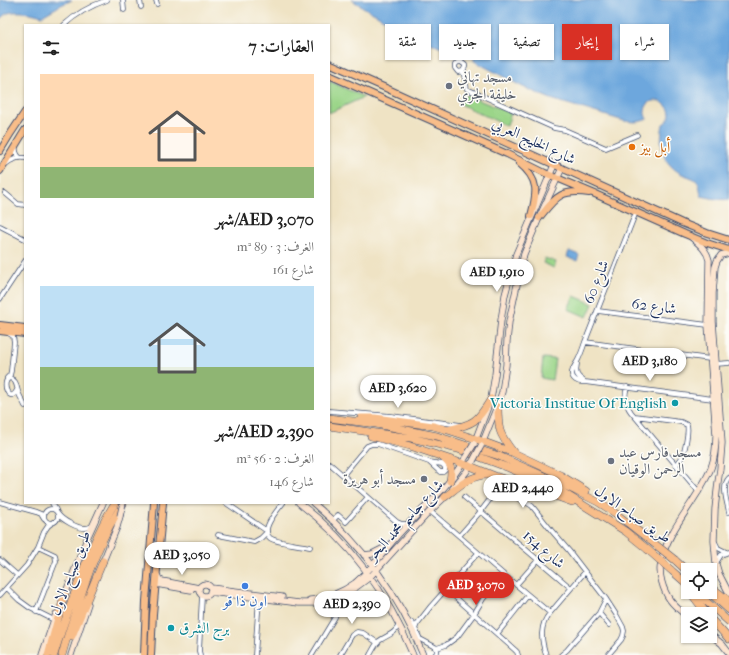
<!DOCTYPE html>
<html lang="ar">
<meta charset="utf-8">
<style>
body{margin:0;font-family:"IM FELL French Canon",Amiri,serif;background:#f2f2f2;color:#222;direction:rtl;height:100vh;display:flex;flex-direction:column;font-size:15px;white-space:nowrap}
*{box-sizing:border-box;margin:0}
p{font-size:13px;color:#767676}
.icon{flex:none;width:22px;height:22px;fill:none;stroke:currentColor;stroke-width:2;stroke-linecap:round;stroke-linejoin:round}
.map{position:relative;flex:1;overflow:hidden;direction:ltr}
.sheet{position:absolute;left:24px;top:24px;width:306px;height:480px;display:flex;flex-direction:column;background:#fff;border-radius:0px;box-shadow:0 1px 3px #0004;direction:rtl}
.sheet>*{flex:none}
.hud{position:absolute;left:342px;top:24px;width:327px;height:36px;direction:rtl;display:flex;gap:8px}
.fabs{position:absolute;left:681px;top:563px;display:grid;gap:8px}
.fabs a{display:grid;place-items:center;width:36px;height:36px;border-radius:0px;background:#fff;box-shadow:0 1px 3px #0004;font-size:20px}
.price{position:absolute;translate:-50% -34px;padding:0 9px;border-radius:14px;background:#fff;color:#222;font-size:13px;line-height:26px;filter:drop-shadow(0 1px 2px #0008)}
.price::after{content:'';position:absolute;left:50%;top:24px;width:12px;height:9px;margin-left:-6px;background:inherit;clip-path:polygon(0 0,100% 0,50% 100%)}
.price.selected{background:#d93025;color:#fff}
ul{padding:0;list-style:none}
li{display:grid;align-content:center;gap:8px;height:212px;padding:0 16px}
li span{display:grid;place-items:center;height:124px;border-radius:0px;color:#555}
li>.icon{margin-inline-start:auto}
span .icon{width:72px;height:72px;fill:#fffc;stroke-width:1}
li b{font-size:17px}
h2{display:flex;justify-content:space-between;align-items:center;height:48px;padding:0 16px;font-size:17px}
.chip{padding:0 14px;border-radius:0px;background:#fff;box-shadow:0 1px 3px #0004;font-size:14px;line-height:36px}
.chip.selected{background:#d93025;color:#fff}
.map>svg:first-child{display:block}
.green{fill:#9bd589;stroke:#5b8274}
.water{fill:#6da7dd;stroke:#446b9e}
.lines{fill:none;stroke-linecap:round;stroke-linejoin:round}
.street-casing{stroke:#3b4a6d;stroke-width:5.5}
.secondary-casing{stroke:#3b4a6d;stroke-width:7}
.primary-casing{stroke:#3b4a6d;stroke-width:8}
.highway-casing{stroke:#3b4a6d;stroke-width:8}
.street{stroke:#fff;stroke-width:4}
.secondary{stroke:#fce5d0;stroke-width:5.5}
.primary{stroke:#f8bd89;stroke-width:6}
.highway{stroke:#f8bd89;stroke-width:7}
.secondary-bridge-casing{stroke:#3b4a6d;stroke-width:7;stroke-linecap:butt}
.highway-bridge-casing{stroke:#3b4a6d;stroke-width:8;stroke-linecap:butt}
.secondary-bridge{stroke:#fce5d0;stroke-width:5.5}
.highway-bridge{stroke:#f8bd89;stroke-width:7}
.worship-dot{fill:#6b7280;stroke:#fdfcf7;stroke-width:1.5}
.food-dot{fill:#e8710a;stroke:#fdfcf7;stroke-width:1.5}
.culture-dot{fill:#0f9aa8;stroke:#fdfcf7;stroke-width:1.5}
.shop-dot{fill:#3f7fe0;stroke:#fdfcf7;stroke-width:1.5}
.labels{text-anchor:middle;stroke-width:3;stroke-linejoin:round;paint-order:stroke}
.worship-label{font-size:15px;fill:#5b616d;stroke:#fdfcf7;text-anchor:start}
.street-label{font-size:15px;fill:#1b2f5e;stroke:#fdfcf7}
.food-label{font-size:15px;fill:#c56008;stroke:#fdfcf7;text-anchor:start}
.culture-label{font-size:15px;fill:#0d838f;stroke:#fdfcf7;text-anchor:end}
.shop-label{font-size:15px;fill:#366cbe;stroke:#fdfcf7}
</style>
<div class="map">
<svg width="729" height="655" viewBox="0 0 729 655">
<rect width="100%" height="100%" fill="#fdfcf7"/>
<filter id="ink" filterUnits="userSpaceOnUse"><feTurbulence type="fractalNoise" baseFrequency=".025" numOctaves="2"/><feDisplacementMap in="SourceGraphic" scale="8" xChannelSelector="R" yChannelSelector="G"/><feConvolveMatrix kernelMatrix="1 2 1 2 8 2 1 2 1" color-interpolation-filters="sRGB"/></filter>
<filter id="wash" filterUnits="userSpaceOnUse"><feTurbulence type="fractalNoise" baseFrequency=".012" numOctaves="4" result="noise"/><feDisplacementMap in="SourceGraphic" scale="16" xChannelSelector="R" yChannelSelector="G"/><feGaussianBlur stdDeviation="0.9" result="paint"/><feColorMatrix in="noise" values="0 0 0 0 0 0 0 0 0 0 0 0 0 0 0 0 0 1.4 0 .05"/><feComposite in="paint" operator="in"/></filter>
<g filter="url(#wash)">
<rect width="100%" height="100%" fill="#efe3c4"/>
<path class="green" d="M329,81L364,97L329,113Z
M466,95L511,113L507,126L460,104Z
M545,258L556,262L554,268L543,263Z
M574,296L593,304L587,317L568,309Z
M543,358L555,359L552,380L541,378Z"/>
<path class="water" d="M0,0H72L61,5L42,16C33,13 17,10 8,13C5,14 2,17 0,19Z
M352,0H729V200L716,199L701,196C700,191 700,185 697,181C693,177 685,176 680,173C661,162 659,144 663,124C683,112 654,90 646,107C644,112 645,115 647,119C639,123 633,122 624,121L551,99L523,87L474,61L473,48C481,39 470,26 461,33C456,36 452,44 450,49H445L439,47C409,32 379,18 352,0Z
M569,251L579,255L577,261L567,257Z"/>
</g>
<g filter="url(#ink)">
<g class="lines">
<g class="street-casing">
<path id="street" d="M123,0L124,10
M140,0L141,7
M156,0L157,4
M64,25C77,13 90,6 107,0
M461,62H458L455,65V68L458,72L463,71L465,67V65L461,62L459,45L466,34
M463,71L467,89L554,128L565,130L606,148L637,135
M16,146C15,151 16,154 20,158
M6,164C12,159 17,157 25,158
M5,193L18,204L25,205
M636,212L585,342C583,348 581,354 578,360C576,364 573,367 572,372C571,379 578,383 585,382L713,399
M0,226L25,239
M0,299L25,261
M598,311L708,325
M585,342L710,359
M577,364C575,375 577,376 585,382
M715,364L729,363
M7,378L10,375L11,371L14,342L13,336L8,333
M627,387C624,397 625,404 631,412L699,492
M17,390C9,406 0,380 10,378C17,381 16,385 18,391C19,396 23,401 25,406
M329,411L391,416L461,425
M635,416L681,422L687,425C689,430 685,451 682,457C681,460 678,462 676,465
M329,463L397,522L402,524H408
M343,475L367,446L372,444H378L429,462L442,464L445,467V470L443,472H440L429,462
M729,478C721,486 727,502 729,512
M464,497L571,588
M0,502L36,512L41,514L44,519
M52,503L56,510
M226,503L267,531
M283,503C278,509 268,522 267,529C266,533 268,536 270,538C277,543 301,545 310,547
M44 516a7 7 0 1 1 14 0a7 7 0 1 1-14 0Z
M430,511L503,574L550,613
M58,514C62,520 78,529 86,528C89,528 90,527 92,526
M332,521L338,515L346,522L368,497
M218,535L254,542L261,538L267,532
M459,536L481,511L494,494L498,491H504L522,500L532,506L551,530L569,551L606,599L617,616L623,627L624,631L623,636L621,640L608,655
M715,542L718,548L726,552
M0,560L17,575
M716,563L721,555L729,552
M516,585L538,560
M7,588L19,600L30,608L54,620
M446,589L515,650L517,652L518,655
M0,595L27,565L38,547L44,532L48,526L53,522
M36,612L56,561L55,555L38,547
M599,613L609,625
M412,622L420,639L435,647L437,648
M415,629L417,624L431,606L478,553
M497,634L528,595
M437,648L446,645L457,637L474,614L483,599L503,574
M200,655L199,651L202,596
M255,655L259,598
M312,655L335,617C338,610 335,603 340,597
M340,655L352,635L357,632L363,633L378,643
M370,655C373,650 375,645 379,641C387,635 396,634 399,624
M435,655L437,652V648
M546,655C541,640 539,626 550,613L585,572
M561,655L567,650L599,613L606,599"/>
</g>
<g class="secondary-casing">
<path id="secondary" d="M729,253L721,255L717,261L715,267L713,293V322L722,443L720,469L718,482L715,509L714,541L716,564L719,574L729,593
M475,441L491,399L495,375L501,320L505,295L516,254L554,165
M482,444L498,404L502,392L506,365L507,341L509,322L518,280L524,254L539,218L562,168
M453,488L467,471L471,463
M299,503C351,542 388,595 413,655
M313,503C361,543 400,596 423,655
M364,555L372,554L386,547
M102,564L117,527L120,516
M157,575L159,579L162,581L199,588
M199 590a6 6 0 1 1 12 0a6 6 0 1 1-12 0Z
M156,584L191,590
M211,588L282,597
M210,592L299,603H318L328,601L336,598L355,588L370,577L430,511L447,495
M64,597L88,536L103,503
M310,600C326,599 343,592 355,583C372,569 384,551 398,535C420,510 447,490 464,460
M688,617C682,612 675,607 670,600C663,590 658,574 661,562C668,528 698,500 711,468C715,457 716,446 716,435L708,325L709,260C707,250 699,244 691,237
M710,634L722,644L729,653
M42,655L56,614
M71,655L88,604"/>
</g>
<g class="primary-casing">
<path id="primary" d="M329,63L388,89L682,223L707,233L729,240
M329,75L507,154L545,173L595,194L685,234L707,243L729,250
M0,151L11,133L25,112
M519,163C540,180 537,193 531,216
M0,171L25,130
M539,218C556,197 560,189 589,193
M0,325L25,328
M0,331L25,334
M144,655L146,601L154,503
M151,655L153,614L163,503"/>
</g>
<g class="highway-casing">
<path id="highway" d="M498,404C498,429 498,433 514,453
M329,418L376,424L437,436L499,456L564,485L598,502L615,513L651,541
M361,418H375L433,426L448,430L476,439L514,453L560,475L586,491
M329,426L411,438L458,449L509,468L559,490L625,531L647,549
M448,430C474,424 477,422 491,399
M371,436L410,446L470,466L495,476L541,491L572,502
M442,457C452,465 452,469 450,481
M445,497C458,487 471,474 489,475
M675,560L688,572
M671,570L688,585
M710,586L729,601
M690,592L707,614
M696,592L729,622
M709,592L729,610
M710,618L729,639
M72,636L103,561
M48,655L65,593
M54,655C62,627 72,600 82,573C91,549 101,524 115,503
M62,655C70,626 80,598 90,570C99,547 109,524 123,504"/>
</g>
<use href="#street" class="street"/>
<use href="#secondary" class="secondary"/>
<use href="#primary" class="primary"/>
<use href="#highway" class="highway"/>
<g class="secondary-bridge-casing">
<path id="secondary-bridge" d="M465,458L474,444
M473,461L481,446
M120,516L123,503"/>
</g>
<g class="highway-bridge-casing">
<path id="highway-bridge" d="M651,541L675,560
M647,549L671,570"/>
</g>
<use href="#secondary-bridge" class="secondary-bridge"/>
<use href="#highway-bridge" class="highway-bridge"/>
</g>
</g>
<g class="worship-dot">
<circle cx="449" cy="86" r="4"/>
<circle cx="611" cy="461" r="4"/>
<circle cx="424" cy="479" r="4"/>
</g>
<circle class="food-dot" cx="632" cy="147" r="4"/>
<g class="culture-dot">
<circle cx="675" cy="403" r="4"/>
<circle cx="171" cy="628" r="4"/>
</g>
<circle class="shop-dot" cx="245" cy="586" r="4"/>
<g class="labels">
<g class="worship-label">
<text x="457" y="82">مسجد تهاني<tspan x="457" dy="17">خليفة الجري</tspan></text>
<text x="619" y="457">مسجد فارس عبد<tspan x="619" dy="17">الرحمن الوقيان</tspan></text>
<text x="416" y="484" text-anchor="end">مسجد أبو هريرة</text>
</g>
<g class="street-label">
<text transform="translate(534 141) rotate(25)" y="5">شارع الخليج العربي</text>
<text transform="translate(596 282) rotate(-69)" y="5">شارع 60</text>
<text transform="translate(654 306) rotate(7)" y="5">شارع 62</text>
<text transform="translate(633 514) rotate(35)" y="5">طريق صباح الاول</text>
<text transform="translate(405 520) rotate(-47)" y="5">شارع جاسم محمد البحر</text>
<text transform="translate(544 549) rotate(41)" y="5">شارع 154</text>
<text transform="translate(70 573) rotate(-69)" y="5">طريق صباح الاول</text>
</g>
<g class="food-label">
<text x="640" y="152">أبل بيز</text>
</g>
<g class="culture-label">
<text x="667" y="408">Victoria Institue Of English</text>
<text x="179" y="633" text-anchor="start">برج الشرق</text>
</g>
<g class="shop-label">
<text x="245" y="606">اون ذا قو</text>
</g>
</g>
</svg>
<div class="fabs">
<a><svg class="icon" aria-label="locate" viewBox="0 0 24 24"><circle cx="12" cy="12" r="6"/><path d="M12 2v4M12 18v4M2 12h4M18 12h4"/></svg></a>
<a><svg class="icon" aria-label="layers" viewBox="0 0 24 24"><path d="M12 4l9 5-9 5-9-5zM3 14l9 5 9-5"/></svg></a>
</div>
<b class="price" style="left:497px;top:293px">AED 1,910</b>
<b class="price" style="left:650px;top:382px">AED 3,180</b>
<b class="price" style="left:398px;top:409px">AED 3,620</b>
<b class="price" style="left:523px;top:509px">AED 2,440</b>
<b class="price" style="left:182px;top:576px">AED 3,050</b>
<b class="price selected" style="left:476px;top:606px">AED 3,070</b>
<b class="price" style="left:352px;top:625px">AED 2,390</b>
<div class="hud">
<a class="chip">شراء</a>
<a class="chip selected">إيجار</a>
<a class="chip">تصفية</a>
<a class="chip">جديد</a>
<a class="chip">شقة</a>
</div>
<section class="sheet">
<h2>العقارات: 7<svg class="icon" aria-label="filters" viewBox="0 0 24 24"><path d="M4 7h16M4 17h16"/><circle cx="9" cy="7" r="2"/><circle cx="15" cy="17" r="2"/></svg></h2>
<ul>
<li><span style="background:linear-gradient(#ffd9b3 75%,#8fb573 0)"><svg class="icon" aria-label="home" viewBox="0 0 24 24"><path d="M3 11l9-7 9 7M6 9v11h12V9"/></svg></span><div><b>AED 3,070/شهر</b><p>الغرف: 3 · 89 m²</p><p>شارع 161</p></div></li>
<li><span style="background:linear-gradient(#bfe0f5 65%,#8fb573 0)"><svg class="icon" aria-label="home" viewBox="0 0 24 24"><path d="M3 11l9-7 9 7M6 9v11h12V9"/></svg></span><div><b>AED 2,390/شهر</b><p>الغرف: 2 · 56 m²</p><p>شارع 146</p></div></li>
</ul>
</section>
</div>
